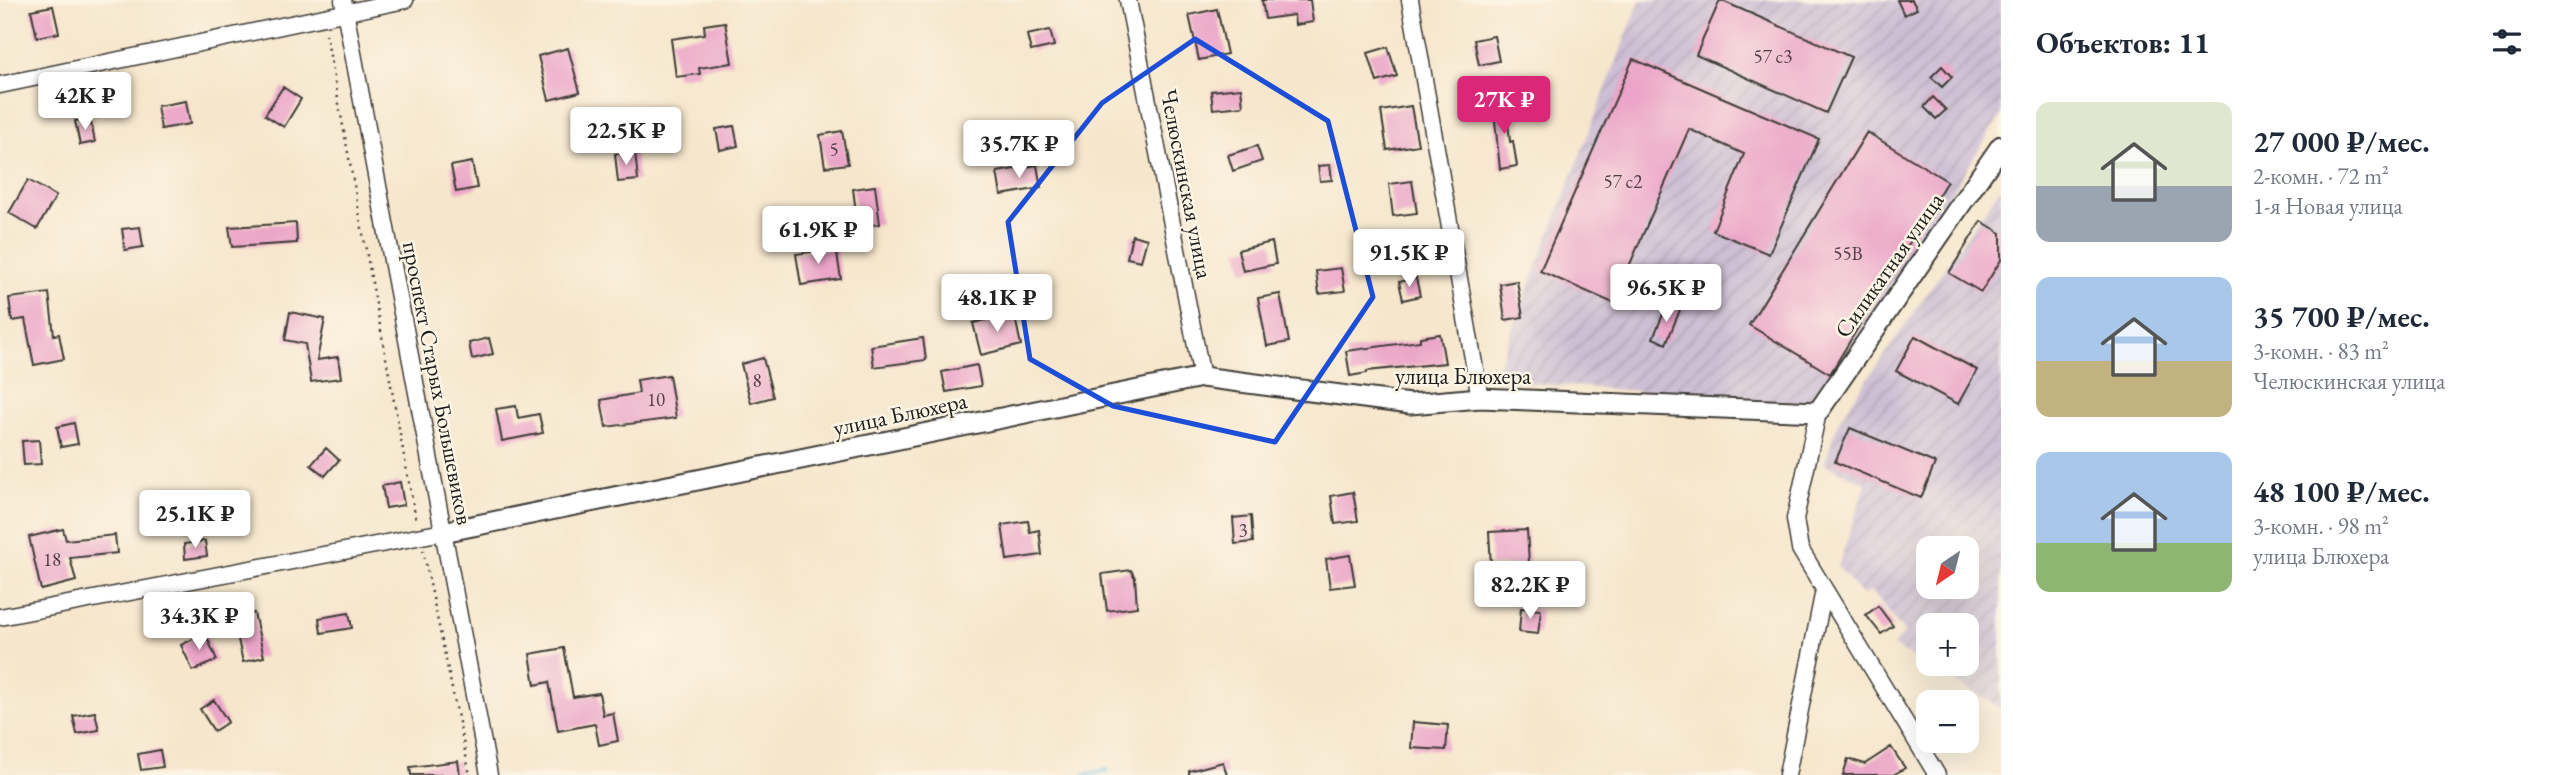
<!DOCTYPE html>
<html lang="ru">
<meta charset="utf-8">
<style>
body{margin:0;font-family:"EB Garamond",serif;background:#f6f6f7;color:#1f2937;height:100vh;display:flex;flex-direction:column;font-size:26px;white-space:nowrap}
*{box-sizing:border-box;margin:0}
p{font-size:23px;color:#747a83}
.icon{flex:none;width:38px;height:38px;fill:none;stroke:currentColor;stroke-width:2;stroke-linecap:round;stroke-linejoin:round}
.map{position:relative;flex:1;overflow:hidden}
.drawer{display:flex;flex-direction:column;background:#fff;width:560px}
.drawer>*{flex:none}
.needle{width:46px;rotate:215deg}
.buttons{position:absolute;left:1916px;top:536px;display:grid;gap:14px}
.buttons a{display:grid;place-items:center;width:63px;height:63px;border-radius:14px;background:#fff;box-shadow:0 7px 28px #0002;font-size:35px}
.price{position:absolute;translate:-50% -60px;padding:0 16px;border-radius:7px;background:#fff;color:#222;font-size:23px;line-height:46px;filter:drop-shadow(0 2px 4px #0008)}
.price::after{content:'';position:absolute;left:50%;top:42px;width:21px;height:16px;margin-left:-10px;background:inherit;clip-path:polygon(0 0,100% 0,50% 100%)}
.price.current{background:#db2777;color:#fff}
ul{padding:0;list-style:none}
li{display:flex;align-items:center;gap:21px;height:175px;padding:0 35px}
li span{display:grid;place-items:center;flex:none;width:196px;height:140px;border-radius:14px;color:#555}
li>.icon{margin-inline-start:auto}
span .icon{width:84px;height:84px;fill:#fffc;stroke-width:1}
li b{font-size:30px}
h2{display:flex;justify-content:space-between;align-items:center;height:84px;padding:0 35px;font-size:30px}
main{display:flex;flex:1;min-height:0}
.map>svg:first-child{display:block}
.industrial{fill:url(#industrial-furrows);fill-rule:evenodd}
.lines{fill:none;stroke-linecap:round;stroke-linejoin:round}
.stream{stroke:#6fbce9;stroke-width:4.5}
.building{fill:#eba5c8}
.minor-casing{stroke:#3d3a36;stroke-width:19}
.tertiary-casing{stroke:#3d3a36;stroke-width:23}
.path{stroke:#3d3a36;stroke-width:2.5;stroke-dasharray:2 5;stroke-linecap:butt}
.minor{stroke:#fff;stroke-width:16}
.tertiary{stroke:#fff;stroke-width:19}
.marked{fill:none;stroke:#1d4ed8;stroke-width:5;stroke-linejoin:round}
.labels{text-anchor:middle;stroke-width:5;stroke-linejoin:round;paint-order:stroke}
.number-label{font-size:19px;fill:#503e47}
.street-label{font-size:23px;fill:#1c1c1c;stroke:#fcf5e5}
</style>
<main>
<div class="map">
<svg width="2001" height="775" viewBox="0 0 2001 775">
<defs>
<pattern id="industrial-furrows" width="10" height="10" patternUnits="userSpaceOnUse" patternTransform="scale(1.75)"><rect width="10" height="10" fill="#ccbed4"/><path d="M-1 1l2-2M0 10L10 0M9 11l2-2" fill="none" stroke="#afa3b5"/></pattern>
</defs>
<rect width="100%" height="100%" fill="#fcf5e5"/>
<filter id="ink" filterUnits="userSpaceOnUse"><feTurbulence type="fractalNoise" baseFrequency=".0143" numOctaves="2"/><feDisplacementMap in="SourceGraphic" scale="14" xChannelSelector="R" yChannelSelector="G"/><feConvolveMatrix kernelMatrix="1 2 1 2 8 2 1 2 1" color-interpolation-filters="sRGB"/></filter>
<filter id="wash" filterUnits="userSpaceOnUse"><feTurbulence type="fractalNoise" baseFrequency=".00686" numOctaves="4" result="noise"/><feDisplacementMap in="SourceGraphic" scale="28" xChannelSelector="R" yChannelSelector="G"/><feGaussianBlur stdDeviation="1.57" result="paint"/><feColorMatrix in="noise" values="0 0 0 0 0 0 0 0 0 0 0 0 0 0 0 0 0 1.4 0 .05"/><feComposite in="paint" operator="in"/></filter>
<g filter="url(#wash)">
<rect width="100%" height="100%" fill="#f6e6cc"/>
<path class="industrial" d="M1640,0H2001V115L1815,405L1493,380Z
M2001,187V708L1893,646L1905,633L1872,591L1862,595L1838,567L1866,483L1824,464L1839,420ZM1928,548H1967V586H1928ZM1928,625H1967V663H1928Z"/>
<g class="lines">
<path class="stream" d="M1084,775L1107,770"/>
</g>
<g id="blocks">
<path class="building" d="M1262,0H1310L1313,22L1295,25L1294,15L1265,19Z
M1720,0L1851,57L1826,113L1696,55Z
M1897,0H1912L1917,9L1904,15Z
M53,6L59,33L37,37L31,10Z
M1217,9L1227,54L1199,60L1189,15Z
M725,22L732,63L699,68L700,74L676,77L671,39L705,34L704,25Z
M1050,30L1054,46L1031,51L1027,35Z
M1494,36L1499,61L1479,65L1474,40Z
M1388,47L1397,76L1377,82L1368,53Z
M568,48L580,92L549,100L538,56Z
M1633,59L1819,139L1769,254L1713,231L1744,154L1689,129L1613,303L1540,271Z
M1942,66L1952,77L1942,87L1931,77Z
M283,87L301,99L284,127L265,115Z
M1241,88L1243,106L1213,109L1211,91Z
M1933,97L1946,110L1936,119L1924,107Z
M1506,100L1510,142L1513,141L1517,166L1500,169L1493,101Z
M186,101L190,124L161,129L157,106Z
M1411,106L1418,145L1387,150L1381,111Z
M90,118L95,142L80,145L75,121Z
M734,126L738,146L720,150L716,129Z
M842,131L848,164L825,167L820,135Z
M1867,132L1947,181L1830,374L1749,325Z
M1257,146L1262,161L1233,171L1228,155Z
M635,152L638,180L618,182L615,154Z
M472,162L477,188L456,192L451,166Z
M1037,165L1041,188L1001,195L997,172Z
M1330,165L1332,180L1320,181L1318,166Z
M28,180L56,196L37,229L9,213Z
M1412,181L1417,213L1393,216L1389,184Z
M875,186L880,224L858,227L853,189Z
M1981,221L2001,233V260L1981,292L1949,273Z
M296,223L297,243L232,247L229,227Z
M140,227L143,247L125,250L122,229Z
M1132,235L1147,239L1141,261L1127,258Z
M1272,242L1276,264L1243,271L1238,250Z
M1417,242L1421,265L1405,268L1400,245Z
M836,248L841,279L801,285L796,254Z
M1341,268L1345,291L1319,294L1316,271Z
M1416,278L1420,296L1403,300L1399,282Z
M1517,281L1523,317L1505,320L1500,284Z
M49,293L54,335L59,334L64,359L34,365L25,319L12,321L9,298Z
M1280,294L1289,342L1267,346L1258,298Z
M1667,305L1680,310L1666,344L1653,338Z
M290,312L325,319L317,360L338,357L341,378L311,382L305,344L285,340Z
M1014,313L1021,345L981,355L973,323Z
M1440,334L1445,363L1367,371V373L1350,376L1346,351L1420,341V337Z
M1915,336L1977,370L1958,404L1896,371Z
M489,338L493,354L472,359L469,343Z
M923,338L926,360L874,367L871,346Z
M763,358L773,397L751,403L741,364Z
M977,365L981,386L946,392L942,372Z
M669,375L676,418L606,427L601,400L639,393L637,380Z
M516,406L518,418L539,414L543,433L502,441L496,409Z
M74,423L78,444L61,447L57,427Z
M1850,428L1935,463L1921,498L1835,462Z
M39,440L41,464L24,465L22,441Z
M326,448L339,460L325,476L311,465Z
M400,482L404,505L386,508L382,486Z
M1353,492L1358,521L1335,524L1331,496Z
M1251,516L1253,542L1235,544L1233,518Z
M1028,521L1030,532L1039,530L1042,555L1007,560L1002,525Z
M63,529L66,540L115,535L117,553L70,558L76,581L41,590L29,537Z
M1527,530L1529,564L1491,566L1489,532Z
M205,541L207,556L185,559L184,544Z
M1350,555L1355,585L1330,588L1326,559Z
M1131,570L1135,578L1137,607L1107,611L1102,574Z
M1878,606L1893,626L1881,634L1866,615Z
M1521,608L1541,610L1538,634L1519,632Z
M254,613L264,657L243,662L233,617Z
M349,613L352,628L321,633L319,618Z
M205,633L217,660L193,671L181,645Z
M564,648L573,697L599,693L603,715L613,713L618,741L599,745L595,724L558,731L549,682L535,685L530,654Z
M214,700L228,722L214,731L200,709Z
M95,712L99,730L77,734L73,716Z
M1413,722L1448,725L1446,750L1411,748Z
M1891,747L1905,768L1893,775H1843L1848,759L1865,764Z
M160,750L163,767L141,770L138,754Z
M458,761L460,775H411L410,767Z
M1223,762L1227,775H1189V771Z"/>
</g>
</g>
<g filter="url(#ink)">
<use href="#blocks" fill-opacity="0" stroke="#3d3a36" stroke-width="2"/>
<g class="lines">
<g class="minor-casing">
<path id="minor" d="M343,0L489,775
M1128,0L1202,377
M1410,0L1480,398
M0,85L405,0
M1818,412L1795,519L1800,549L1937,775
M0,617L443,532
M1787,775L1824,590"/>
</g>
<g class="tertiary-casing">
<path id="tertiary" d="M443,532L1202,377L1410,404L1480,398L1818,412L2001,146"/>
</g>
<path class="path" d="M326,34L416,520
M423,550L470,775"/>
<use href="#minor" class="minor"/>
<use href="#tertiary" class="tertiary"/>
</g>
</g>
<path class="marked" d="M1195,39L1328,121L1373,297L1275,442L1113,406L1030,359L1008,222L1102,103Z"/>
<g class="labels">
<g class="number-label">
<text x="1773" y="63">57 с3</text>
<text x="834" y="156">5</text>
<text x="1623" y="188">57 с2</text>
<text x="1848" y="260">55В</text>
<text x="757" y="387">8</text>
<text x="656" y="406">10</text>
<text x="1243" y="537">3</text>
<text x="52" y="566">18</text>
</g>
<g class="street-label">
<text transform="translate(1187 184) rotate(79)" y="8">Челюскинская улица</text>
<text transform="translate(1889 265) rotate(-55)" y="8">Силикатная улица</text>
<text x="1463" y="384">улица Блюхера</text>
<text transform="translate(438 383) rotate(79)" y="8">проспект Старых Большевиков</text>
<text transform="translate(900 414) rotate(-12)" y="8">улица Блюхера</text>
</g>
</g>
</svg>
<div class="buttons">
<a><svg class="needle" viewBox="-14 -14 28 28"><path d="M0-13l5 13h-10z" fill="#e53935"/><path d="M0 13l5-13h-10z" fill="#747a83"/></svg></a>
<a>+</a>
<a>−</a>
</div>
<b class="price" style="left:85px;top:132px">42K ₽</b>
<b class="price current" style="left:1504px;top:136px">27K ₽</b>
<b class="price" style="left:626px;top:167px">22.5K ₽</b>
<b class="price" style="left:1019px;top:180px">35.7K ₽</b>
<b class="price" style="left:818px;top:266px">61.9K ₽</b>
<b class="price" style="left:1409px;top:289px">91.5K ₽</b>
<b class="price" style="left:1666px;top:324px">96.5K ₽</b>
<b class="price" style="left:997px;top:334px">48.1K ₽</b>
<b class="price" style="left:195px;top:550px">25.1K ₽</b>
<b class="price" style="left:1530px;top:621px">82.2K ₽</b>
<b class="price" style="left:199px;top:652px">34.3K ₽</b>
</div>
<section class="drawer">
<h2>Объектов: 11<svg class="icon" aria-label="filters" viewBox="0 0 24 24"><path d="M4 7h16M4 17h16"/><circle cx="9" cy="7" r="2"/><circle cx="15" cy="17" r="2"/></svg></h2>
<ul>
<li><span style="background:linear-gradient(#dfe7d0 60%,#9aa5b1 0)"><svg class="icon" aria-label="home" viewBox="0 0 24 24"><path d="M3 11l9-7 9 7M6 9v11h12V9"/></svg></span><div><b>27 000 ₽/мес.</b><p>2-комн. · 72 m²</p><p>1-я Новая улица</p></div></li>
<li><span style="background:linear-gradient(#a9c7e8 60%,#c2b280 0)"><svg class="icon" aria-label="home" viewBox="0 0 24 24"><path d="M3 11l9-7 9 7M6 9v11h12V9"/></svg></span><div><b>35 700 ₽/мес.</b><p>3-комн. · 83 m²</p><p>Челюскинская улица</p></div></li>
<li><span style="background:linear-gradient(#a9c7e8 65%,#8fb573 0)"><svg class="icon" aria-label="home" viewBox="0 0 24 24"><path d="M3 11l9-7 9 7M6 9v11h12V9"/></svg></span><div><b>48 100 ₽/мес.</b><p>3-комн. · 98 m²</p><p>улица Блюхера</p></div></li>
</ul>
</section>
</main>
